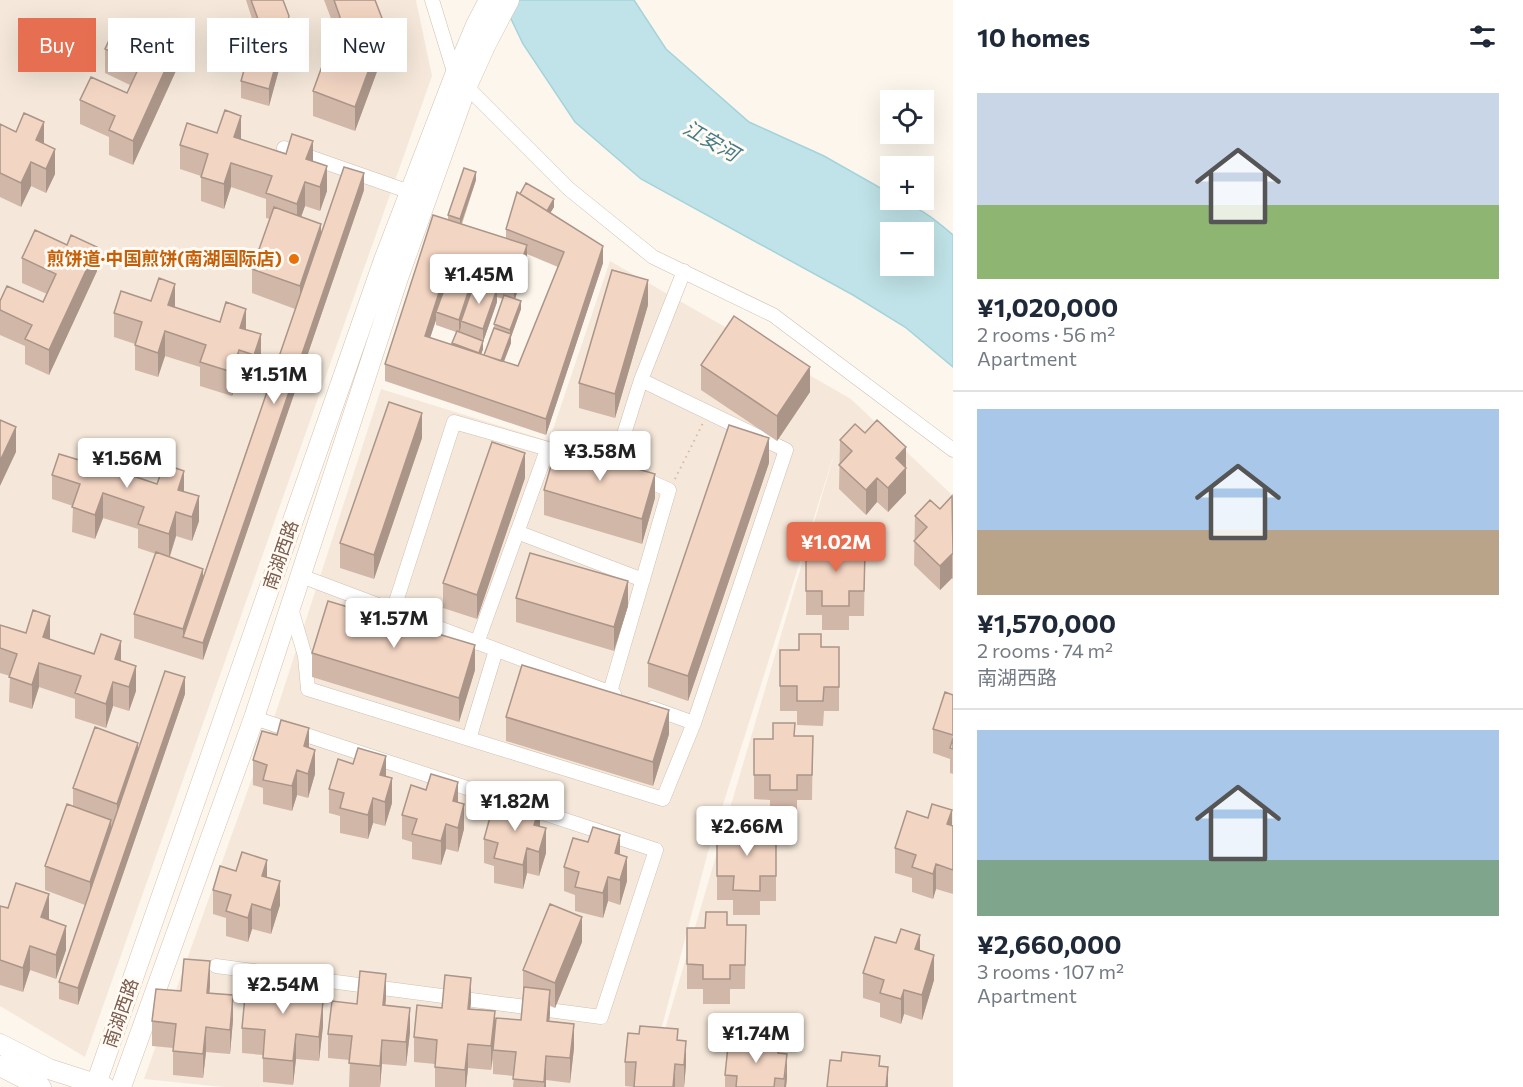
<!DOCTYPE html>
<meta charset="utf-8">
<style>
body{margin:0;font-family:Commissioner,"Noto Sans SC",sans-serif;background:#f6f6f7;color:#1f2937;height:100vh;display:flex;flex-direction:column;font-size:22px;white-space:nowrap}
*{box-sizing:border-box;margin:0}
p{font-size:20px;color:#747a83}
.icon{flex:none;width:33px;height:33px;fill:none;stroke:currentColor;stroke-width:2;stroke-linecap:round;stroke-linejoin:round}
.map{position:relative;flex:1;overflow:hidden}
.panel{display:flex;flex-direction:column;background:#fff;width:570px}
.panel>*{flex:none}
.guide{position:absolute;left:18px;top:18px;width:570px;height:54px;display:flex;gap:12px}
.tools{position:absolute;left:880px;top:90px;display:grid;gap:12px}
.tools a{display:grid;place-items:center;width:54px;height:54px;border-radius:0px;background:#fff;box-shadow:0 6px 24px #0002;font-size:30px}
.price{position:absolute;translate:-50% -51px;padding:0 14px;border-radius:6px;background:#fff;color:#222;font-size:20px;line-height:39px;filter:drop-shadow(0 2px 3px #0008)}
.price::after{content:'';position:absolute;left:50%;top:36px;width:18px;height:14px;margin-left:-9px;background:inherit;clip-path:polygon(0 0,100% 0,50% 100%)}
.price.selected{background:#e76f51;color:#fff}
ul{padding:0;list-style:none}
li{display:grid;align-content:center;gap:12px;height:318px;padding:0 24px}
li+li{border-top:2px solid #e0e1e3}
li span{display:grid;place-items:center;height:186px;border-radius:0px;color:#555}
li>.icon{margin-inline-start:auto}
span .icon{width:108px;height:108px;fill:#fffc;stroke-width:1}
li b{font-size:26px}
h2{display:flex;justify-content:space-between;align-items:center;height:72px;padding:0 24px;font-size:26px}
.chip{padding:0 21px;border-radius:0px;background:#fff;box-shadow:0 6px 24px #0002;font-size:21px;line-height:54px}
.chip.selected{background:#e76f51;color:#fff}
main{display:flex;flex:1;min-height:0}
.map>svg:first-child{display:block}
.residential{fill:#f5e8da}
.water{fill:#bfe3e8;stroke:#a5d3da;stroke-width:1.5;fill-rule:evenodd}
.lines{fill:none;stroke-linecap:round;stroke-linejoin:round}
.minor-casing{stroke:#d1beb0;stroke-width:15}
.secondary-casing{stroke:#d6c0b0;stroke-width:21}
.path{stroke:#d9b8a5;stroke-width:2;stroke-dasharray:1.5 4.5;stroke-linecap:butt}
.minor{stroke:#fff;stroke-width:14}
.secondary{stroke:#fff;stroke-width:20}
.wall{fill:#d1b7a8;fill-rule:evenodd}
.shaded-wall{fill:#aa9588}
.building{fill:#f3d5c3;stroke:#aa9588;stroke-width:1.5}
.food-dot{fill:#e8710a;stroke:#fffaf3;stroke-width:2}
.labels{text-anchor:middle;stroke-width:6;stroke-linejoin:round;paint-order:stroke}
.food-label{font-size:18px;font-weight:bold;fill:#c56008;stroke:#fffaf3;text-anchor:end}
.street-label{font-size:18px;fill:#7a5c4d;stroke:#fffaf3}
.water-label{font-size:20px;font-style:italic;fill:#437c86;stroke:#fffaf3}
</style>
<main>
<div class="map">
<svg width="953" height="1087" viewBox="0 0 953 1087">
<rect width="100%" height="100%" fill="#fdf6ec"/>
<path class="residential" d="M0,0H416L432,76L85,1057L0,1006Z
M610,261L851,399L953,496V1087H648L836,448L708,852L646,1087H223L144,1079L278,706L381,389L549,441Z"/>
<path class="water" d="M502,0H634L666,49L749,122L824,156L891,194V200C912,200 938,222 953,235V367L905,327L853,295L641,179L575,122L523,44ZM891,232H924V266H891Z"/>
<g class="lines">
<g class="minor-casing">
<path id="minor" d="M432,0L455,75L569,189L653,257L773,315L953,450
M284,148L410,192
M614,466L641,380
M517,532L643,580
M301,576L614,694
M291,608L305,656L308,689L663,799L694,723
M393,611L454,422L573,456
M477,643L547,450
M610,692L669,490L640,477
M652,708L694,723L786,450L641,380L684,271
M469,739L496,650
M216,966L601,1017L656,850L254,718"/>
</g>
<g class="secondary-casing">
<path id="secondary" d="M0,1044L49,1069L105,1087
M0,1066L41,1087
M95,1087L384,260L455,75L476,25L489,0
M121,1087L254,718L398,278L466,88L486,44L509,0"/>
</g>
<path class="path" d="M675,479L703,423"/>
<use href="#minor" class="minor"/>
<use href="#secondary" class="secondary"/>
</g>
<path class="wall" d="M246,0H283L289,33L269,106L241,98V81L255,28Z
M324,0H375L385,50L355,131L313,116V91L335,29Z
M105,49L180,62L133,165L109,155V137L80,124V100L127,93L130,85L105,73Z
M0,124L44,144L55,174L46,193L31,186L21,207L0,197Z
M217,133L313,161L327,191L320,211L305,206L301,217L321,232L364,190L203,660L134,638V614L156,554L138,548V529L103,518L95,539L72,532L73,506L52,499V475L89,463L184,492L199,521L192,541L176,536L170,557L203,577L295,309L252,293V269L270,219L266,218V199L231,187L224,209L201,201V176L180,169V145Z
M476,180L462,224L506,238V229L520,194L554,207L550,213L603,263L546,435L385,381V364L448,219V215ZM527,254L558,267L518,366L504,362L511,343V337L521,309L515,299L527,261ZM497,297L503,299L494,324V329L484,355L481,354L483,349V342L497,302ZM436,320V325L456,332L452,345L430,338Z
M22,258L97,271L49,375L25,364V346L0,335V301L43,302L47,294L22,283Z
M151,301L246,330L261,359L254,379L239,374L232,396L200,386V367L165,356L158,377L135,370V344L114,337V313Z
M648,305L615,418L579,408V383Z
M701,365L810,392L777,441L701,390Z
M422,438L374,579L340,568V543Z
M840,440L906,493L888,512L877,502L866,515L839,489Z
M769,463L688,701L648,687V663Z
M525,478L477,619L443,608V583Z
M544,490L655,498L642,544L544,515Z
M953,496V579L952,578L940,590L914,565L915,516L940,509Z
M846,552H865L864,616H849V630H822V615H806V554H824Z
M516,598L628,606L614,651L516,622Z
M0,625L121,661L136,691L129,711L113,706L106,728L75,718V699L39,687L32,709L9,702L10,676L0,673Z
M821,647H839V711H824L823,726L797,725V711H780V650H799Z
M312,653L475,670L459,722L312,677Z
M185,694L78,1005L59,999V982L85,905L45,890V866L73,806V788L138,750Z
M953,695V774L950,773V759L933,753V729Z
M506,717L669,734L653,786L506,741Z
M795,736H813L812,800H797V814H770V800L754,799V739H773Z
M253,760L315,774L308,798L297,795L292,811L263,804V788L253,785Z
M386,776L392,803L385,826L373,823L368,839L340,833V816L329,813V789Z
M458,802L464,829L458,852L446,849L441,865L412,859V842L402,839V815Z
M952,825L953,826V894L936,889L933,899L912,892V878L895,873V848Z
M540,827L546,853L539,876L527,873L523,889L494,883V866L484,863V839Z
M758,836L776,837V901H760V915H733V900H717V839H736Z
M620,855L627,881L620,905L608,901L603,918L575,911V895L564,891V867Z
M236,871L267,877L280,905L271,934L252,929L248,942L226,936V918L213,914V890Z
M0,906L49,919V920L66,950L56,979L30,970L23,992L0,985Z
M727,925H746L745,989H730V1004H703V989H687V928H705Z
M582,942L555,1008L550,1006L549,1022L574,1048L570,1083L546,1080V1087H513L514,1076L493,1074V1059L491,1070L468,1068L466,1087H435V1064L414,1062V1037L442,1008L471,1002L470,1009L495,1026L521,1020L523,995V970Z
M920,951L934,980L922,1020L904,1014L901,1024L880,1017V1003L863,998V973Z
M210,986L209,993L233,1020L230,1054L206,1052L203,1078L173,1075V1048L152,1046V1021L181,991Z
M299,993V1000L323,1026L319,1061L296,1059L293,1085L263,1082V1055L242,1053V1028L270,998Z
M386,998L385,1005L410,1032L406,1066L382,1064L380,1087H349L350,1060L328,1058V1034L357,1004Z
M678,1040L686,1065L684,1087H634L625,1086V1062Z
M779,1053L787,1078L786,1087H725V1075Z"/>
<path class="shaded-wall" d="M289,16V33L269,106V89Z
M385,26V50L355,131V107Z
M180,37V62L133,165V141Z
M241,116V140L234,137Z
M44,122V147L36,165V140Z
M313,141V165L306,184V159Z
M55,149V174L46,193V169Z
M31,162V186L21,207V183Z
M231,163V187L224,209V184Z
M327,166V191L320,211V187Z
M476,172V180L460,227V219Z
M364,173V190L203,660V643Z
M305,182V206L297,228V204Z
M554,199V207L546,220V212Z
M321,224V249L300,311V286Z
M527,245V261L514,302V285Z
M603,246V263L546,435V419Z
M97,247V271L49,375V350Z
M448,265V281L436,312V320L425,353V336Z
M472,280V293L461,321V327L459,333V320Z
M648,280V305L615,418V394Z
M175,284V308L168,305Z
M497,289V302L483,342V329Z
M521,301V309L511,337V343L500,371V363L510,335V330Z
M246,309V333L240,352V328Z
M165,331V356L158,377V353Z
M261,334V359L254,379V355Z
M483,341V349L479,361V353Z
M239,350V374L232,396V372Z
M810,367V392L777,441V416Z
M422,413V438L374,579V555Z
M16,427V452L0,486V461Z
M769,438V463L688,701V676Z
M113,446V470L106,467Z
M906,447V493L888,512V488L896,458Z
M525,453V478L477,619V595Z
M184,471V496L178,514V490Z
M655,474V498L642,544V519Z
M877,478V502L866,515V490Z
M103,493V518L95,539V515Z
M199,496V521L192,541V517Z
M176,512V536L169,558V534Z
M952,554V578L940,590V566Z
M203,569V594L183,637V629Z
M628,581V606L614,651V627Z
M50,616V640L43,637Z
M121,641V665L115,684V659Z
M475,645V670L459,722V698Z
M39,663V687L32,709V685Z
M136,666V691L129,711V687Z
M185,677V694L78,1005V988Z
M113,682V706L106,728V704Z
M669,710V734L653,786V762Z
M309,728V753L304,746Z
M138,743V767L117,829V804Z
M315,750V774L308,798V774Z
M386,756V781L380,775Z
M297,770V795L292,811V786Z
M392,778V803L385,826V802Z
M458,782V807L453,801Z
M373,798V823L368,839V815Z
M464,804V829L458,852V828Z
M540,807V831L534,825Z
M952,810V834L947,824Z
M111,820V845L90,906V882Z
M446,824V849L441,865V841Z
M546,828V853L539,876V852Z
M620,835V859L615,853Z
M527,848V873L523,889V865Z
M627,857V881L620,905V880Z
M267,860V884L262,876Z
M936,864V889L933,899V874Z
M608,877V901L603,918V893Z
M280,881V905L271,934V910Z
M49,894V919L41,941V917Z
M252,904V929L248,942V918Z
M582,917V942L555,1008V983Z
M66,926V950L56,979V955Z
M920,935V960L915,949Z
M30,946V970L23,992V968Z
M934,955V980L922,1020V995Z
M210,961V986L207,1017V993Z
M299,968V993L296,1024V999Z
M386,974V998L383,1029V1005Z
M471,978V1002L468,1033V1009Z
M550,990V1014L547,1046V1021Z
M904,990V1014L901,1024V999Z
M233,995V1020L230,1054V1030Z
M323,1002V1026L319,1061V1037Z
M410,1008V1032L406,1066V1042Z
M495,1011V1036L493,1050L491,1070V1046Z
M574,1024V1048L570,1083V1058Z
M206,1027V1052L203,1078V1054Z
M296,1034V1059L293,1085V1061Z
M382,1040V1064L380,1087V1066Z
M686,1041V1065L684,1087V1065Z
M468,1044V1068L466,1087H465V1070Z
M787,1054V1078L786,1087H784Z
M546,1056V1087H544Z
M675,1064V1087H673Z
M888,1067V1087H886Z"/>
<path class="building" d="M251,0H283L289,16L269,89L241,81L258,19Z
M334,0H375L385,26L355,107L313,91L340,17Z
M118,21L150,36L155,26L180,37L133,141L109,130L115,116L80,100L91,77L127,93L140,65L105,49Z
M225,110L241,116L234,137L286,154L292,134L313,141L306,159L327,166L320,187L305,182L297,204L266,193L272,176L231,163L224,184L201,177L208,154L180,145L187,123L217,133Z
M24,113L44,122L36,140L55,149L46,169L31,162L21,183L0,173V124L16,132Z
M344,167L364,173L203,643L183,637Z
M464,168L476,172L460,219L448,215Z
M526,183L554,199L547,211L520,194Z
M517,192L603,246L546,419L385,364L433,215L527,245L514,285L448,265L425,336L518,366L564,252L506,229Z
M274,207L321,224L300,286L252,269Z
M35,230L67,245L71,235L97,247L49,350L25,339L32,325L0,310V301L7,286L43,302L56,274L22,258Z
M612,270L648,280L615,394L579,383Z
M450,273L472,280L459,320L436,312Z
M159,278L175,284L168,305L220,322L226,302L246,309L240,328L261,334L254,355L239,350L232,372L200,362L206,345L165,331L158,353L135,345L142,322L114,313L121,291L151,301Z
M475,281L497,289L483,329L461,321Z
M504,295L521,301L510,330L494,324Z
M734,316L810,367L777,416L701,365Z
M494,328L511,334L501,361L484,355Z
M457,331L483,341L479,353L452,343Z
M389,402L422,413L374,555L340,543Z
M0,420L16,427L0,461Z
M877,420L906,447L896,458L906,468L888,488L877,478L866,490L839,465L852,451L840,440L855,424L865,433Z
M729,425L769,438L688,676L648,663Z
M96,441L113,446L106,467L157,484L164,464L184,471L178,490L199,496L192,517L176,512L169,534L138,524L144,507L103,493L95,515L72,507L80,484L52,475L59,454L89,463Z
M492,442L525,453L477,595L443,583Z
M557,445L655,474L642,519L544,490Z
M952,496L953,554H952L940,566L914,541L927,527L915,516L930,500L940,509Z
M825,538L846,539V552H865L864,591H849V606H822V591H806V554H824Z
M156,552L203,569L183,629L134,614Z
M530,553L628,581L614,627L516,598Z
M328,601L475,645L459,698L312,653Z
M33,610L50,616L43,637L94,654L101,634L121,641L115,659L136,666L129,687L113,682L106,704L75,693L81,676L39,663L32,685L9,677L17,654L0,648V625L26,633Z
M799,634H821V647H839V687H824L823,701H797V686H780V650H799Z
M522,665L669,710L653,762L506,717Z
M165,671L185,677L78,988L59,982Z
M945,692L953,695V735L933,729Z
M281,720L309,728L304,746L315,750L308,774L297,770L292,786L263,780L267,765L253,760L262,731L277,735Z
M773,723H795L794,736H813L812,775H797V790H770V775H754V739H773Z
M95,727L138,743L117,804L73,788Z
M953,738V749L950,748Z
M358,748L386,756L380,775L392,778L385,802L373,798L368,815L340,808L344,793L329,789L338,759L353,764Z
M431,774L458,782L453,801L464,804L458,828L446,824L441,841L412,834L417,819L402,815L411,785L426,790Z
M512,798L540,807L534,825L546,828L539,852L527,848L523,865L494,858L498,843L484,839L492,810L508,814Z
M67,804L111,820L90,882L45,866Z
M932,804L952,810L947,824L953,826V870L936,864L933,874L912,867L916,855L895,848L907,811L928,818Z
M736,823H758L757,836L776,837V876H760V891L733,890L734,876H717V839H736Z
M593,827L620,835L615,853L627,857L620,880L608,877L603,893L575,887L579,872L564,867L573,838L588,842Z
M242,852L267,860L262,876L280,881L271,910L252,904L248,918L226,911L231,895L213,890L220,866L236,871Z
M16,883L49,894L41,917L66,926L56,955L30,946L23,968L0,960V906L8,908Z
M550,904L582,917L555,983L523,970Z
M706,912H727V925H746L745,965H730V979H703V965L687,964V928H705Z
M901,929L920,935L915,949L934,955L922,995L904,990L901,999L880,993L884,980L863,973L875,937L896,943Z
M184,959L210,961L207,993L233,995L230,1030L206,1027L203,1054L173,1051L176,1024L152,1021L156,989L181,991Z
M273,966L299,968L296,999L323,1002L319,1037L296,1034L293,1061L263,1058L265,1030L242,1028L245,996L270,998Z
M360,971L386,974L383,1005L410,1008L406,1042L382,1040L380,1066L349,1063L352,1036L328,1034L332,1001L357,1004Z
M445,975L471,978L468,1009L495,1011L491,1046L468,1044L465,1070L435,1067L437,1040L414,1037L417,1005L442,1008Z
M524,987L550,990L547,1021L574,1024L570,1058L546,1056L544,1082L513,1079L516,1052L493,1050L496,1018L521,1020Z
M640,1026L678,1029L677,1040L686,1041L684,1065L675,1064L673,1087H634L636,1062H625L628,1033L639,1034Z
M740,1039L779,1043L778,1053L787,1054L784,1079L775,1078L774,1087H736L737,1076L725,1075L728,1046L739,1047Z
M842,1052L880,1056L879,1066L888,1067L886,1087H827L830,1060L841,1061Z"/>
<circle class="food-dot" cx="294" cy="259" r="6"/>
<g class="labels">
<g class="food-label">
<text x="282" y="265">煎饼道·中国煎饼(南湖国际店)</text>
</g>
<g class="street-label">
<text transform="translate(281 555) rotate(-71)" y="6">南湖西路</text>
<text transform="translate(121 1013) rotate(-71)" y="6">南湖西路</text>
</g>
<g class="water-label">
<text transform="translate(711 141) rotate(30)" y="7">江安河</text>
</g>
</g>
</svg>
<div class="tools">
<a><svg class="icon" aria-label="locate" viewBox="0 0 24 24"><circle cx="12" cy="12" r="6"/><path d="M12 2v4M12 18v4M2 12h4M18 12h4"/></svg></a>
<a>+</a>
<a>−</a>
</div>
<b class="price" style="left:479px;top:305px">¥1.45M</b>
<b class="price" style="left:274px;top:405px">¥1.51M</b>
<b class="price" style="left:600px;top:482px">¥3.58M</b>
<b class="price" style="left:127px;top:489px">¥1.56M</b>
<b class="price selected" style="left:836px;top:573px">¥1.02M</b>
<b class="price" style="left:394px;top:649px">¥1.57M</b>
<b class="price" style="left:515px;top:832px">¥1.82M</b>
<b class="price" style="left:747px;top:857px">¥2.66M</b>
<b class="price" style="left:283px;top:1015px">¥2.54M</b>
<b class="price" style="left:756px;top:1064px">¥1.74M</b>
<div class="guide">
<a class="chip selected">Buy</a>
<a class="chip">Rent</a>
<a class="chip">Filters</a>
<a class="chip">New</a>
</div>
</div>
<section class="panel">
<h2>10 homes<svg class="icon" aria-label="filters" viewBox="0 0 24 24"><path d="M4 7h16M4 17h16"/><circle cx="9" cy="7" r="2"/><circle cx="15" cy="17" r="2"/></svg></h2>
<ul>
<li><span style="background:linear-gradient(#c9d6e8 60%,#8fb573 0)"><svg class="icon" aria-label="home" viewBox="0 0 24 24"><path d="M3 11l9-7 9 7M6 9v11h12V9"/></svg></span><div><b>¥1,020,000</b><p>2 rooms · 56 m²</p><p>Apartment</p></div></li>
<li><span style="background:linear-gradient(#a9c7e8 65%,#b9a48a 0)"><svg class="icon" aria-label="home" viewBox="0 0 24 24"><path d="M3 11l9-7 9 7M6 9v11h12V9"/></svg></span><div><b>¥1,570,000</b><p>2 rooms · 74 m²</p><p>南湖西路</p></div></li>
<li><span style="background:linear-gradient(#a9c7e8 70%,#7fa58c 0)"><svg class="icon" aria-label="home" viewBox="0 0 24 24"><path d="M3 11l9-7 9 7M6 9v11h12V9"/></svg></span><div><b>¥2,660,000</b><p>3 rooms · 107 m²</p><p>Apartment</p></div></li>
</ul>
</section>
</main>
